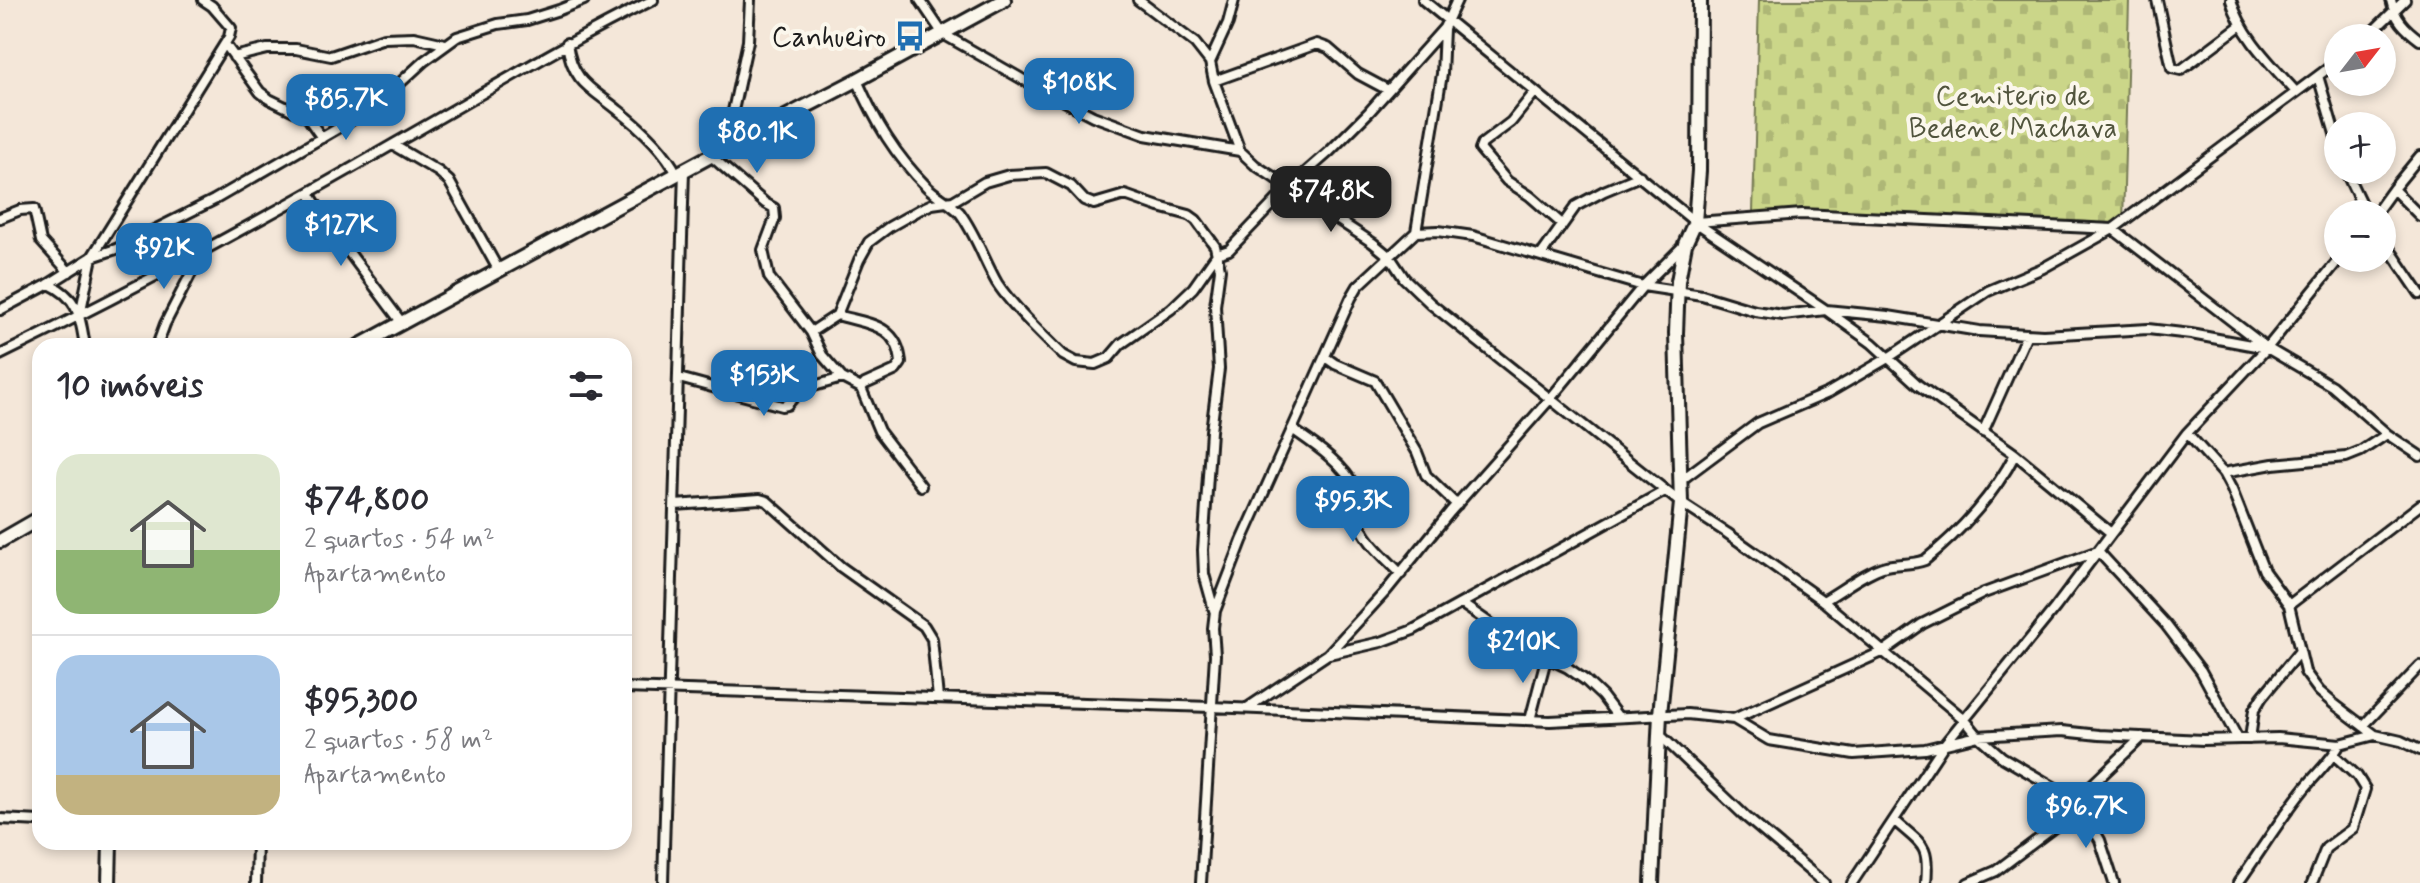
<!DOCTYPE html>
<html lang="pt">
<meta charset="utf-8">
<style>
body{margin:0;font-family:Mynerve,sans-serif;background:#f2f2f3;color:#2b2b33;height:100vh;display:flex;flex-direction:column;font-size:30px;white-space:nowrap}
*{box-sizing:border-box;margin:0}
p{font-size:26px;color:#7c7c81}
.icon{flex:none;width:44px;height:44px;fill:none;stroke:currentColor;stroke-width:2;stroke-linecap:round;stroke-linejoin:round}
.map{position:relative;flex:1;overflow:hidden}
.side{position:absolute;left:32px;top:338px;width:600px;height:512px;display:flex;flex-direction:column;background:#fff;border-radius:24px;box-shadow:0 4px 12px #0003}
.side>*{flex:none}
.needle{width:52px;rotate:59deg}
.buttons{position:absolute;left:2324px;top:24px;display:grid;gap:16px}
.buttons a{display:grid;place-items:center;width:72px;height:72px;border-radius:50%;background:#fff;box-shadow:0 4px 12px #0003;font-size:40px}
.price{position:absolute;translate:-50% -68px;padding:0 18px;border-radius:16px;background:#1f6fb2;color:#fff;font-size:26px;line-height:52px;filter:drop-shadow(0 2px 4px #0008)}
.price::after{content:'';position:absolute;left:50%;top:48px;width:24px;height:18px;margin-left:-12px;background:inherit;clip-path:polygon(0 0,100% 0,50% 100%)}
.price.active{background:#222;color:#fff}
ul{padding:0;list-style:none}
li{display:flex;align-items:center;gap:24px;height:200px;padding:0 24px}
li+li{border-top:2px solid #e1e1e2}
li span{display:grid;place-items:center;flex:none;width:224px;height:160px;border-radius:24px;color:#555}
li>.icon{margin-inline-start:auto}
span .icon{width:96px;height:96px;fill:#fffc;stroke-width:1}
li b{font-size:34px}
h2{display:flex;justify-content:space-between;align-items:center;height:96px;padding:0 24px;font-size:34px}
.map>svg:first-child{display:block}
.cemetery{fill:url(#cemetery-stones);stroke:#747952;stroke-width:2}
.lines{fill:none;stroke-linecap:round;stroke-linejoin:round}
.street-casing{stroke:#1c1c1c;stroke-width:14}
.secondary-casing{stroke:#1c1c1c;stroke-width:18}
.street{stroke:#fbf7ec;stroke-width:8}
.secondary{stroke:#fbf7ec;stroke-width:12}
.labels{text-anchor:middle;stroke-width:8;stroke-linejoin:round;paint-order:stroke}
.poi-label{font-size:28px;fill:#1c1c1c;stroke:#fbf7ec;text-anchor:end}
.park-label{font-size:28px;fill:#51543d;stroke:#fbf7ec}
</style>
<div class="map">
<svg width="2420" height="883" viewBox="0 0 2420 883">
<defs>
<pattern id="cemetery-stones" width="16" height="16" patternUnits="userSpaceOnUse" patternTransform="scale(2)"><rect width="16" height="16" fill="#cbd689"/><path d="M2 7V4a2 2 0 0 1 4 0v3zM10 15v-3a2 2 0 0 1 4 0v3z" fill="#aeb776"/></pattern>
</defs>
<rect width="100%" height="100%" fill="#f4e7d9"/>
<filter id="ink" filterUnits="userSpaceOnUse"><feTurbulence type="fractalNoise" baseFrequency=".0125" numOctaves="2"/><feDisplacementMap in="SourceGraphic" scale="16" xChannelSelector="R" yChannelSelector="G"/><feConvolveMatrix kernelMatrix="1 2 1 2 8 2 1 2 1" color-interpolation-filters="sRGB"/></filter>
<g filter="url(#ink)">
<path class="cemetery" d="M1759,0H2129L2123,224L1753,212Z"/>
<g class="lines">
<g class="street-casing">
<path id="street" d="M920,0L943,34L1022,79L1093,116L1145,135L1240,151
M1138,0L1195,43L1210,62L1214,81L1240,151L1255,165L1373,243L1390,257L1404,278L1431,304L1681,503L1727,533L1823,601L1965,720L1978,736L2002,757L2076,800L2100,840L2114,883
M1423,0L1695,222L1826,310L1888,316L1979,331L2043,335L2148,329L2191,334L2267,348
M2157,0L2172,68L2181,70L2241,25
M2231,0C2242,37 2271,64 2296,92
M2391,0C2395,19 2405,29 2420,40
M2366,38L2405,0
M567,43C572,82 591,88 618,110C640,127 664,149 677,174
M225,44L260,92L269,99L308,118L322,138
M234,57L267,49H296L331,56L384,38L414,37L445,44
M1210,62L1228,23L1234,0
M2318,76L2338,144
M857,80C876,123 894,154 927,187C936,196 952,204 960,213C976,235 984,260 997,283C1012,306 1043,336 1063,355L1076,362L1095,364L1109,358L1121,344L1171,309L1193,288L1217,254L1229,250L1288,188L1329,152L1369,112L1444,28L1457,0
M1214,81L1317,44L1328,48L1358,74L1388,90
M1535,92L1511,122L1482,144L1480,149L1507,181L1530,196L1562,224
M393,145L439,172L449,181L499,271
M725,148L748,41L750,0
M711,156L765,203L774,208L775,218L763,250L769,277L811,332L822,355L842,378L861,388L879,431L921,486
M2345,170L2366,214
M2393,189L2420,216
M309,193L330,227L402,323
M2375,214L2393,189L2420,156
M0,218L20,210L34,209L41,241L69,272
M1696,222L1802,214L2113,229L2267,348L2332,386L2387,434L2420,456
M1416,232L1442,74L1444,29
M2382,238L2420,294
M1541,255L1576,206L1604,191L1640,176
M49,284C79,298 80,316 85,346
M0,310L49,284L92,257L229,37L231,28L212,6L203,0
M80,315L92,257L116,249L214,200L342,126L376,105L424,61L457,37L498,24L527,20L559,10L584,0
M837,315C868,324 898,324 901,363L896,370L865,384L861,388
M811,332L837,315L859,260L869,242L889,227L921,209L932,204L953,201L985,182L1009,175L1046,173L1071,186L1084,200L1094,204L1125,195L1159,207L1189,215L1196,220L1215,246L1220,269L1215,306L1219,369L1211,431L1203,550L1204,574L1214,610
M157,346L165,324L203,250
M0,355C133,290 264,219 392,145C479,96 563,44 653,0
M1325,357L1335,364L1375,381L1417,452L1426,475L1457,505
M679,378L782,406L787,405L800,390L842,378
M1292,429C1315,445 1343,463 1356,489C1361,499 1356,509 1358,519C1364,541 1386,558 1401,574
M1983,432L2027,334
M2187,433L2223,473L2232,490L2264,571L2289,605L2305,672L2319,691L2334,704L2375,735
M2223,473L2273,464L2346,457L2361,451L2387,434
M1680,481L1758,423L1828,393L1888,358L1988,291L2043,268L2113,229L2338,61
M675,505L760,499L767,501L841,567L924,626L932,639L938,698
M1823,601C1841,591 1866,571 1886,566C1899,563 1912,565 1925,560C1960,532 1995,494 2015,454
M1462,604L1526,648L1568,668L1585,680L1602,696L1618,717
M2289,605L2420,505
M1329,654L1381,642L1413,630L1665,491
M624,688L1211,707L1550,721L1687,714L1734,719L1769,740L1854,754L1925,749L1978,736L2062,731L2099,735L2203,740L2278,738L2340,744L2375,735L2401,741L2420,750
M1247,708L1328,654L1386,591L1450,512L1550,399L1643,286L1683,246
M1734,719L1884,651L1922,624L1984,593L2098,551L2166,625L2201,671L2238,739
M1530,720L1546,659
M2363,726L2420,666
M1660,735L1746,817L1824,883
M2250,739L2254,710L2262,697L2299,652
M2076,800L2142,737
M0,819L40,821
M1894,820C1921,845 1930,843 1926,883
M256,883L257,842
M663,883L684,170
M1201,883L1215,655L1213,628L1215,611L1242,541L1351,298L1358,286L1416,232L1438,231L1473,236L1643,286L1702,295L1755,311L1783,315L1826,310L1872,343L1918,385L2015,454L2111,533
M1852,883L1943,746L2055,608L2187,433L2267,348L2340,258
M1968,883L1996,871L2081,807
M2238,883C2260,852 2280,819 2304,789C2316,774 2331,761 2340,744
M2312,883L2326,848L2353,828L2365,789L2357,776L2334,755"/>
</g>
<g class="secondary-casing">
<path id="secondary" d="M359,346L716,153L857,80L1004,0
M0,541L40,518
M109,883L110,842
M1652,883L1660,714L1681,503L1676,333L1678,281L1685,244L1695,222L1699,171L1700,0"/>
</g>
<use href="#street" class="street"/>
<use href="#secondary" class="secondary"/>
</g>
</g>
<defs>
<g id="bus-bare" transform="scale(2.4)"><path d="M-5-6H5V4H4V6H2V4H-2V6H-4V4H-5ZM-3.5-4V0h7V-4ZM-3.5 1.2v1.5H-2V1.2ZM2 1.2v1.5H3.5V1.2Z" fill="#1f6fb2" stroke="#fbf7ec" stroke-width="2.5" paint-order="stroke"/></g>
</defs>
<g fill-rule="evenodd">
<use href="#bus-bare" x="910" y="36"/>
</g>
<g class="labels">
<g class="poi-label">
<text x="886" y="46">Canhueiro</text>
</g>
<g class="park-label">
<text x="2013" y="105">Cemiterio de<tspan x="2013" dy="32">Bedene Machava</tspan></text>
</g>
</g>
</svg>
<div class="buttons">
<a><svg class="needle" viewBox="-14 -14 28 28"><path d="M0-13l5 13h-10z" fill="#e53935"/><path d="M0 13l5-13h-10z" fill="#7c7c81"/></svg></a>
<a>+</a>
<a>−</a>
</div>
<b class="price" style="left:1079px;top:126px">$108K</b>
<b class="price" style="left:346px;top:142px">$85.7K</b>
<b class="price" style="left:757px;top:175px">$80.1K</b>
<b class="price active" style="left:1331px;top:234px">$74.8K</b>
<b class="price" style="left:341px;top:268px">$127K</b>
<b class="price" style="left:164px;top:291px">$92K</b>
<b class="price" style="left:764px;top:418px">$153K</b>
<b class="price" style="left:1353px;top:544px">$95.3K</b>
<b class="price" style="left:1523px;top:685px">$210K</b>
<b class="price" style="left:2086px;top:850px">$96.7K</b>
<section class="side">
<h2>10 imóveis<svg class="icon" aria-label="filters" viewBox="0 0 24 24"><path d="M4 7h16M4 17h16"/><circle cx="9" cy="7" r="2"/><circle cx="15" cy="17" r="2"/></svg></h2>
<ul>
<li><span style="background:linear-gradient(#dfe7d0 60%,#8fb573 0)"><svg class="icon" aria-label="home" viewBox="0 0 24 24"><path d="M3 11l9-7 9 7M6 9v11h12V9"/></svg></span><div><b>$74,800</b><p>2 quartos · 54 m²</p><p>Apartamento</p></div></li>
<li><span style="background:linear-gradient(#a9c7e8 75%,#c2b280 0)"><svg class="icon" aria-label="home" viewBox="0 0 24 24"><path d="M3 11l9-7 9 7M6 9v11h12V9"/></svg></span><div><b>$95,300</b><p>2 quartos · 58 m²</p><p>Apartamento</p></div></li>
</ul>
</section>
</div>
